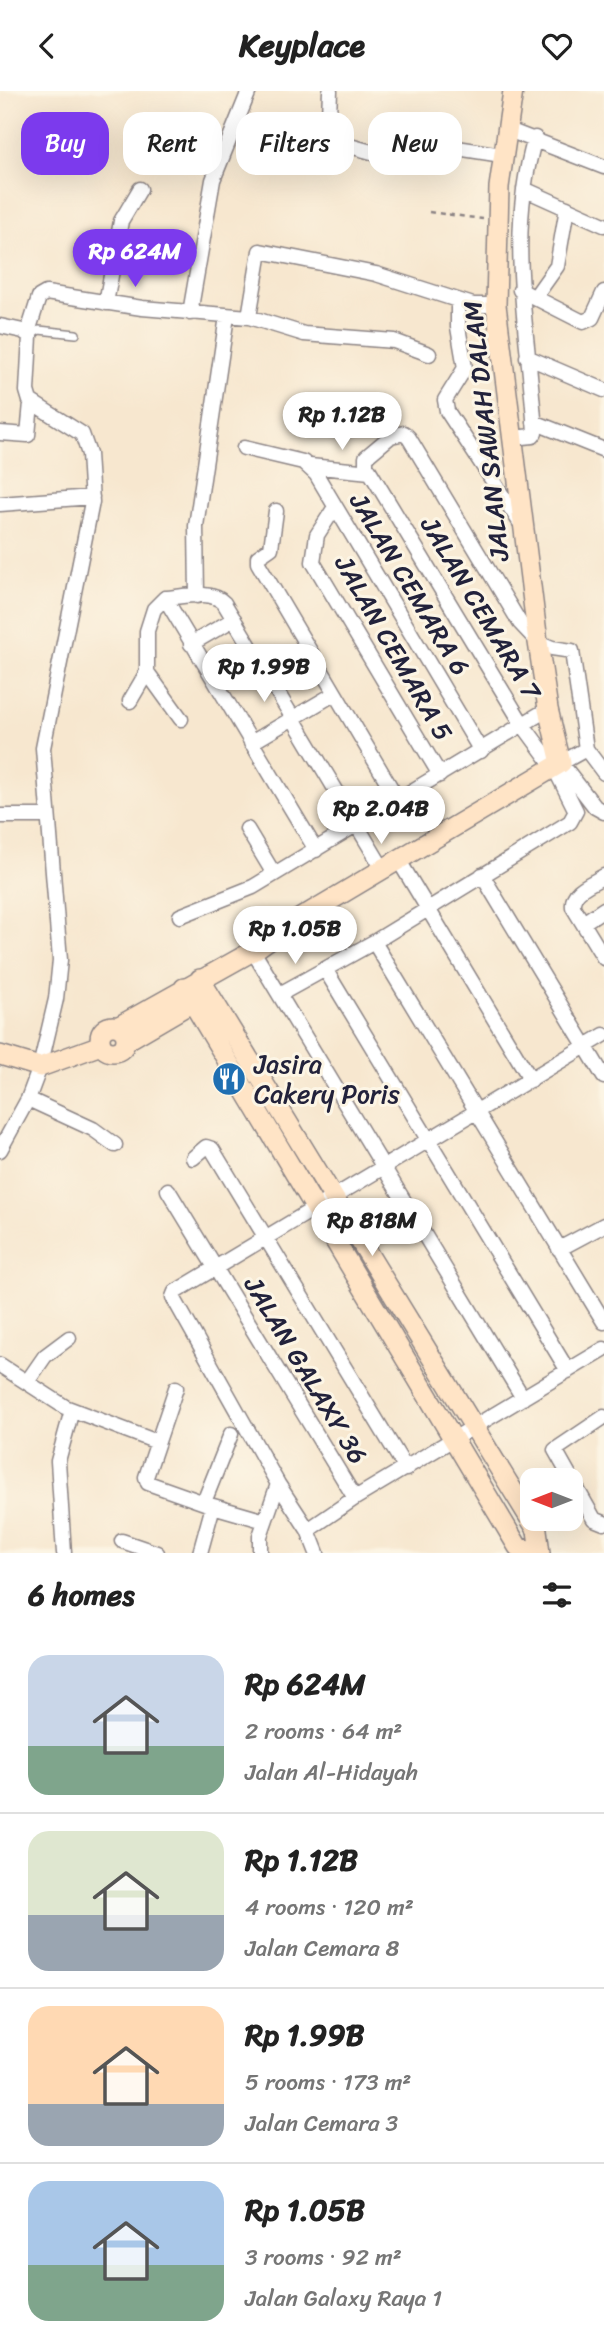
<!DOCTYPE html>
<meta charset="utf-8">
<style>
body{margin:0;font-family:Sriracha,sans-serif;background:#f2f2f2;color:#222;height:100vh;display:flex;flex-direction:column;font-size:26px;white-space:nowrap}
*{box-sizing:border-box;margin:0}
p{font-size:23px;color:#767676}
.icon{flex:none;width:38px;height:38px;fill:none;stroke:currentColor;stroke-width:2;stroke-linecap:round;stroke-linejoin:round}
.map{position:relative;height:1462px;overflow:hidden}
.sheet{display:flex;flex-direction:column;background:#fff;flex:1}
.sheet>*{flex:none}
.hud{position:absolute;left:21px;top:21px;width:564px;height:63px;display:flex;gap:14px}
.needle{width:46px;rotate:270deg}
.buttons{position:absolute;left:520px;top:1377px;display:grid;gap:14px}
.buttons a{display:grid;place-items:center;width:63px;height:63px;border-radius:14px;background:#fff;box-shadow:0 7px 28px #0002;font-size:35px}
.price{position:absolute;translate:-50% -60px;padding:0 16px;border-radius:24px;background:#fff;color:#222;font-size:23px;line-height:46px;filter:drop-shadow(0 2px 4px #0008)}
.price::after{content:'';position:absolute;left:50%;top:42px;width:21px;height:16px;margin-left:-10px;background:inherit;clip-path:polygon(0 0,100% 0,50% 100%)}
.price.active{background:#7c3aed;color:#fff}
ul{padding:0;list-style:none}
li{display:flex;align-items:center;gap:21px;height:175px;padding:0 28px}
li+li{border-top:2px solid #e0e0e0}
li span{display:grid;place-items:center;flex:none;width:196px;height:140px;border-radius:21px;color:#555}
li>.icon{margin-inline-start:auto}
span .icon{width:84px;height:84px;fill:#fffc;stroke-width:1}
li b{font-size:30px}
h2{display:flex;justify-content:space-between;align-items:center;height:84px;padding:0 28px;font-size:30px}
.chip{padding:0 24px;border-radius:21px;background:#fff;box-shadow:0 7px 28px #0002;font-size:24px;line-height:63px}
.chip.active{background:#7c3aed;color:#fff}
header{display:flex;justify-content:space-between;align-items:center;height:91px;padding:0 28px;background:#fff;font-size:32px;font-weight:700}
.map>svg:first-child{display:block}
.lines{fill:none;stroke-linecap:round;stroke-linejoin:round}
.lane-casing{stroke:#8c8485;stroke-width:10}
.street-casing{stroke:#8c8485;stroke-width:17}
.secondary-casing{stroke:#8c8485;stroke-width:22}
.path{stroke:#8c8485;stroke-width:2.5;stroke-dasharray:5 5;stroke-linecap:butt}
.lane{stroke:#fff;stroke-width:7}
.street{stroke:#fff;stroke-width:14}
.secondary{stroke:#ffe4c6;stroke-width:19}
.labels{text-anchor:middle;stroke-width:6;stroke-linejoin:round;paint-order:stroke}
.street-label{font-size:26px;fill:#22223b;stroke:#fcf5e5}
.poi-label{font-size:26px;fill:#22223b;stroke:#fcf5e5;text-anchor:start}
</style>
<header><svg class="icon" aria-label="back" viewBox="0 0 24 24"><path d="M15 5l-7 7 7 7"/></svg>Keyplace<svg class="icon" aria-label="heart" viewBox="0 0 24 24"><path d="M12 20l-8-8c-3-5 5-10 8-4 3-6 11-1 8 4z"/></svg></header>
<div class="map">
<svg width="604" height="1462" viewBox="0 0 604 1462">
<rect width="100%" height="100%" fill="#fcf5e5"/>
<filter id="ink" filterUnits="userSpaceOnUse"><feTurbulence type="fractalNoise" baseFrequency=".0143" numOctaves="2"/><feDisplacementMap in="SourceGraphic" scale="14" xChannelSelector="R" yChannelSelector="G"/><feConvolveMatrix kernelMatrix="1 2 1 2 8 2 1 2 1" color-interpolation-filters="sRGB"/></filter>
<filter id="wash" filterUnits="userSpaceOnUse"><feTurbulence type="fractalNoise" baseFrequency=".00686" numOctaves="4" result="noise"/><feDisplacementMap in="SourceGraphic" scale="28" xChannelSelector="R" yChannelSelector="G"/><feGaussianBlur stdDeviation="1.57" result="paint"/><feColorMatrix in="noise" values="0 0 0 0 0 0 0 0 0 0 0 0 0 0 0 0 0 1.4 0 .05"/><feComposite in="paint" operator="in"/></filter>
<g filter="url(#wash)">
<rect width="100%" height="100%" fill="#f7e7cf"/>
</g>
<g filter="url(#ink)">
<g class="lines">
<g class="lane-casing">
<path id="lane" d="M30,245L39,239L76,243"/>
</g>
<g class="street-casing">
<path id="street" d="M330,0L328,49L386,65
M506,38L604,76
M399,48L502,64
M524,98L604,134
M520,199L583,231L592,227L604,201
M535,206L557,175L567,117
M458,210V236L465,277L445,309L447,320L521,433
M106,212L121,130L140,98
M190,222L213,89L249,0
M249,226L260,160L376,183L473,214H496
M0,235L23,240L30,245L27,300L30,310L82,343L89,363L92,411L43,657L60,869L56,908L40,976L28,1008L0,1059
M28,241L39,206L46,202L142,217L249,226L304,243L394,250L429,263
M527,266L604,299
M534,331L604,359
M0,342L28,344L31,312
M512,347L533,345L535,342C529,240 505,149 535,47
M244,357L303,371L316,383L481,660
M310,375L370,381
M0,413L92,406
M335,416L317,444L313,471L440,684
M276,420L271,457L258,466V472L398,709
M197,505L196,435L227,225
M165,507C183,506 211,498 224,512L383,778
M165,507L316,759
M191,553L234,528
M147,581L181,628
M130,610L147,581V540L154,518L165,507
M251,652L334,603
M586,658L561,672L595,716L604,721
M0,725H47
M247,738L274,783
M398,768L531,989
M482,784L604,986
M604,785C591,793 571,799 573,816L604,867
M180,825L253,796L548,618
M583,832L604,818
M374,851L604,1231
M253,860L523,1307
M325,878L568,1280
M280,903L374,851L570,731L576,720L554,676L523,634L366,374V366L391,345L404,342L409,347L520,532L538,551L552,557L572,560L586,658L604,682
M604,944L175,1201L173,1206L278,1393L308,1439L355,1407L604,1258
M28,1008L93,1038L115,1054
M193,1067L206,1056L212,1058L406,1378
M168,1099L355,1407
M559,1158L604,1134
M0,1274L65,1316L157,1351
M27,1291L45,1265L69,1247
M176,1297L146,1386L148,1392L213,1415L200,1462
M604,1326L555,1359L594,1428L604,1432
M204,1411L231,1343
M213,1415L265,1430
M308,1439L317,1462
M122,1450L157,1462
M64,1462L58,1370L72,1319
M260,1462V1445L278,1393"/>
</g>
<g class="secondary-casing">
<path id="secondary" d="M200,888L537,1439L540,1462
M184,897L518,1456L538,1462
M100 948a13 13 0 1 1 26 0a13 13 0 1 1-26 0Z
M119,935L253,860L289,834L561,672L548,618L538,551L496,214L499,96L513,0
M126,950L203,905
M0,964L40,976L101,954"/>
</g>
<path class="path" d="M429,121L483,128"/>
<use href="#lane" class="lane"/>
<use href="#street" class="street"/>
<use href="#secondary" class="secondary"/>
</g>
</g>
<defs>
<g id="restaurant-disc" transform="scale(1.75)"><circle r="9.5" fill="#1f6fb2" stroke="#fcf5e5"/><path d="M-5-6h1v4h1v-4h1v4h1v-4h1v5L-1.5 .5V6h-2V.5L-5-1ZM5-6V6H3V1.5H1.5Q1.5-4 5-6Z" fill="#fff"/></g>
</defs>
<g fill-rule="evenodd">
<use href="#restaurant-disc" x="229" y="988"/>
</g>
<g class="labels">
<g class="street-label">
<text transform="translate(486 340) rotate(-96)" y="9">JALAN SAWAH DALAM</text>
<text transform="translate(410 493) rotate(59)" y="9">JALAN CEMARA 6</text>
<text transform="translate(481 517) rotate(59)" y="9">JALAN CEMARA 7</text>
<text transform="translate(394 557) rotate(60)" y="9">JALAN CEMARA 5</text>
<text transform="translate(306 1279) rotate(59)" y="9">JALAN GALAXY 36</text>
</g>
<g class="poi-label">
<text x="254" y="982">Jasira<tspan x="254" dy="30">Cakery Poris</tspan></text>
</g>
</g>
</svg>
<div class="buttons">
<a><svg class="needle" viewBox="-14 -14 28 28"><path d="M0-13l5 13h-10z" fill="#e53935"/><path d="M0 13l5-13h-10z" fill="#767676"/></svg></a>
</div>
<b class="price active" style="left:135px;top:198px">Rp 624M</b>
<b class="price" style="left:342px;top:361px">Rp 1.12B</b>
<b class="price" style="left:264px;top:613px">Rp 1.99B</b>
<b class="price" style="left:381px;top:755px">Rp 2.04B</b>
<b class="price" style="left:295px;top:875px">Rp 1.05B</b>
<b class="price" style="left:372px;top:1167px">Rp 818M</b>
<div class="hud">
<a class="chip active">Buy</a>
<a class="chip">Rent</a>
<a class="chip">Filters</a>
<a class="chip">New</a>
</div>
</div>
<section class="sheet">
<h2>6 homes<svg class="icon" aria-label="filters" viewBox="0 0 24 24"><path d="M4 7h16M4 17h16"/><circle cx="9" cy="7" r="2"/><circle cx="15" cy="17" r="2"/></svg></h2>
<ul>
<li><span style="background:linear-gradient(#c9d6e8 65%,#7fa58c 0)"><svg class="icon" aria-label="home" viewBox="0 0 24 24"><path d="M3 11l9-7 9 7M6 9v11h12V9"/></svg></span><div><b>Rp 624M</b><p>2 rooms · 64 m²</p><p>Jalan Al-Hidayah</p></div></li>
<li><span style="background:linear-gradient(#dfe7d0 60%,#9aa5b1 0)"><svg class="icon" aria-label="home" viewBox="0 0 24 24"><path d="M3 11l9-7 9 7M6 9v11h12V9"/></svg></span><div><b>Rp 1.12B</b><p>4 rooms · 120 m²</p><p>Jalan Cemara 8</p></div></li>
<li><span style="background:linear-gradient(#ffd9b3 70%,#9aa5b1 0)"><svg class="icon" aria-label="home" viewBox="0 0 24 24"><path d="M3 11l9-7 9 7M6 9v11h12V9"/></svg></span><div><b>Rp 1.99B</b><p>5 rooms · 173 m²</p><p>Jalan Cemara 3</p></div></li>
<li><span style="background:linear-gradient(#a9c7e8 60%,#7fa58c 0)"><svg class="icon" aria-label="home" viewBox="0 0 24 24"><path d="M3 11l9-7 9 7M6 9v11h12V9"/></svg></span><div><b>Rp 1.05B</b><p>3 rooms · 92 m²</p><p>Jalan Galaxy Raya 1</p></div></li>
</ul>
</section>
